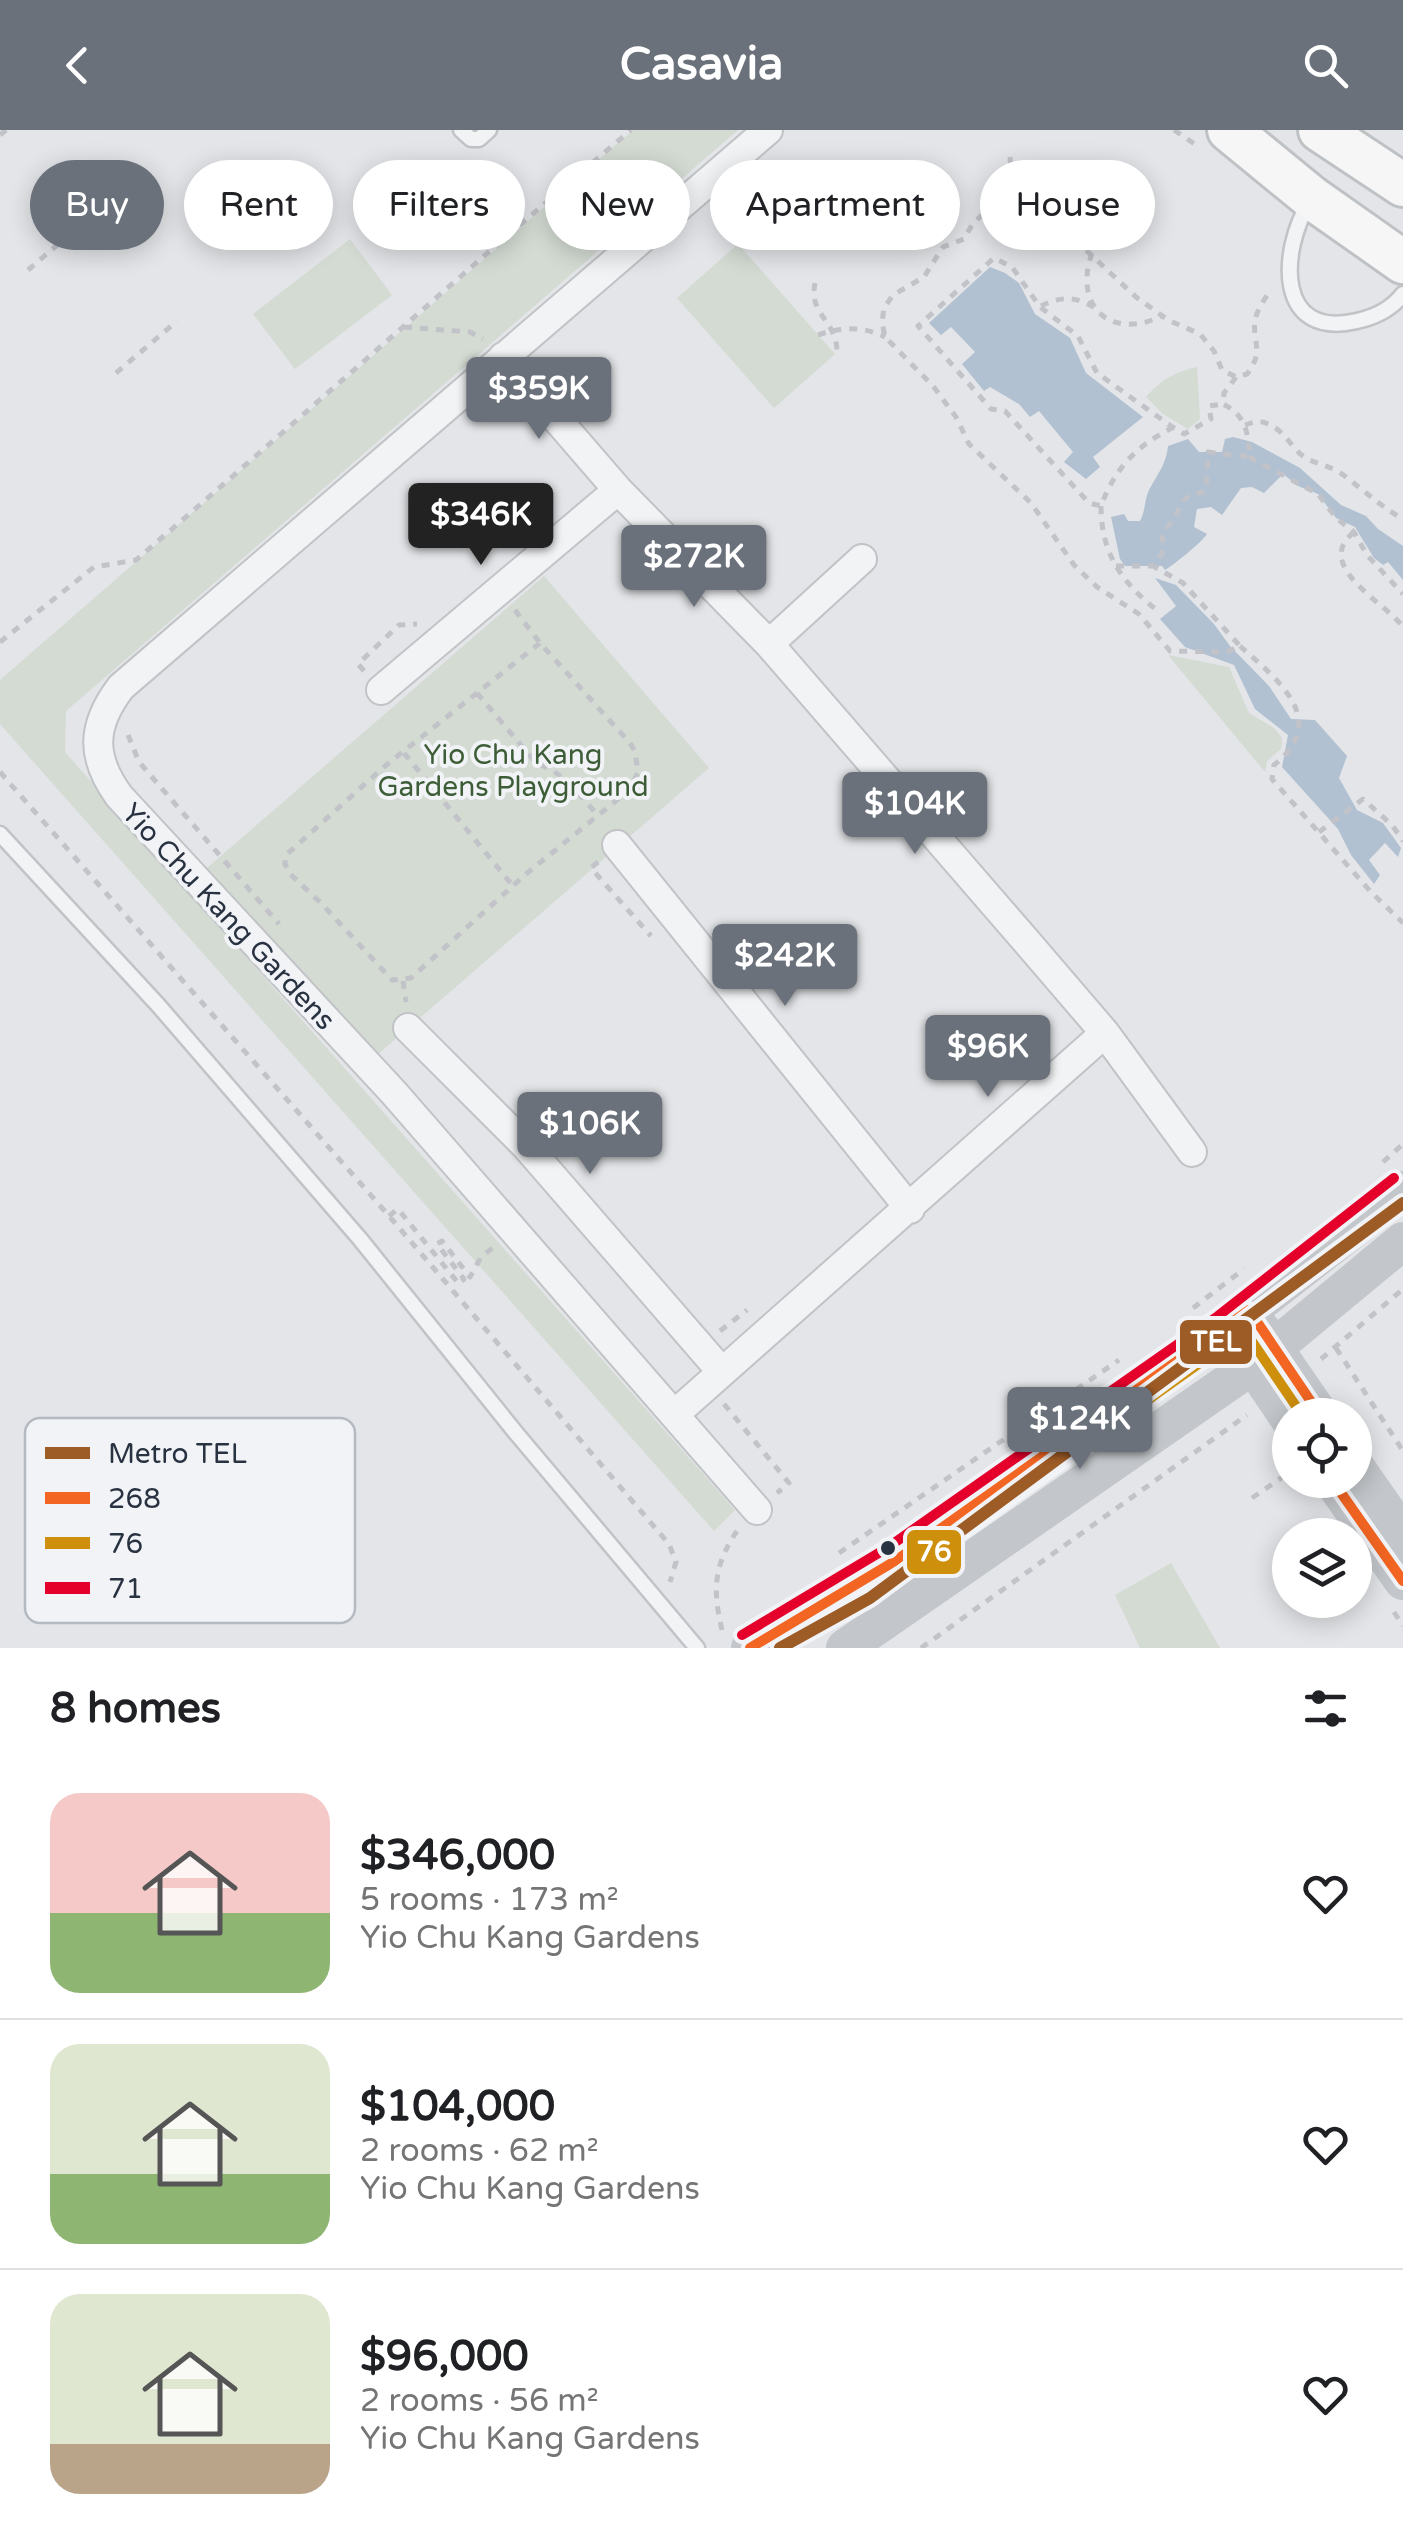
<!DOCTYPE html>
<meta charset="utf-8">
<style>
body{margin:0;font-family:"Varela Round",sans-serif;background:#f6f6f6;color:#202124;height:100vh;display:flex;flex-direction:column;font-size:38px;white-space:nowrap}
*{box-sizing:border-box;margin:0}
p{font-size:32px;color:#757577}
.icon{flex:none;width:55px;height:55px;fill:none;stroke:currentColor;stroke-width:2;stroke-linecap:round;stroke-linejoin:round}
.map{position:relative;height:1518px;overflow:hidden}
.details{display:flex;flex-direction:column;background:#fff;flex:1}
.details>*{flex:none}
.top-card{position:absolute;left:30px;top:30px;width:1345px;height:90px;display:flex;gap:20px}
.tools{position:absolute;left:1272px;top:1268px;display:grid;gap:20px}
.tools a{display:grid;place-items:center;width:100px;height:100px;border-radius:50%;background:#fff;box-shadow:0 5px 25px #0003;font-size:50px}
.price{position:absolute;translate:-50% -85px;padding:0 22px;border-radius:10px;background:#6a717b;color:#fff;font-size:32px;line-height:65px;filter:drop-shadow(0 2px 5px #0008)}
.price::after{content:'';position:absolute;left:50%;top:60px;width:30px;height:22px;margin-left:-15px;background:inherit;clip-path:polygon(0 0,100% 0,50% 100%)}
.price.selected{background:#222;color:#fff}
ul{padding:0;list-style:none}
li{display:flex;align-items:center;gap:30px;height:250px;padding:0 50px}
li+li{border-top:2px solid #e0e0e0}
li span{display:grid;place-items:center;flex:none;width:280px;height:200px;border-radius:30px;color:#555}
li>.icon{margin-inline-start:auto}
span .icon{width:120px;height:120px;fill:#fffc;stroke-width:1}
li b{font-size:42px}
h2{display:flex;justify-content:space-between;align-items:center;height:120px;padding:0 50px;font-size:42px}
.tag{padding:0 35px;border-radius:45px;background:#fff;box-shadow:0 5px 25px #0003;font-size:35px;line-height:90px}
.tag.selected{background:#6a717b;color:#fff}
header{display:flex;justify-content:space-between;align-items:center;height:130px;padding:0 50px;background:#6a717b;color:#fff;font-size:45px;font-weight:800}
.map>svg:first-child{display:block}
.green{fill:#d3dbd3}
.water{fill:#b1c1d2}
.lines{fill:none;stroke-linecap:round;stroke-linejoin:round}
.lane-casing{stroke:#c1c3c6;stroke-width:19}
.street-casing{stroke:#c1c3c6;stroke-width:32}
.primary-casing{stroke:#bfc2c5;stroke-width:48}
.path{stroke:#c2c3c8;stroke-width:5;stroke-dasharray:8 8;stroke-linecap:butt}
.lane{stroke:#f2f3f5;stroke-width:14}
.street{stroke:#f2f3f5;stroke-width:28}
.secondary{stroke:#c3c6ca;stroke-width:38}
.primary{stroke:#f6f6f7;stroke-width:42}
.bus-1-casing{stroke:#f1f3f7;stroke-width:18}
.bus-2-casing{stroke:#f1f3f7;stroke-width:18}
.bus-3-casing{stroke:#f1f3f7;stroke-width:18}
.bus-1{stroke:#f26522;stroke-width:10}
.bus-2{stroke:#ce8f0d;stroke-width:10}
.bus-3{stroke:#e4002b;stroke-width:10}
.metro-1-casing{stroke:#f1f3f7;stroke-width:20}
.metro-1{stroke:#9d5b25;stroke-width:12}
.bus-dot{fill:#293241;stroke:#f1f3f7;stroke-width:4}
.labels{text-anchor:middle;stroke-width:8;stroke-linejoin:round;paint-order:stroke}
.park-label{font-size:28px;fill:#3d5d37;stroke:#f1f3f7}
.street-label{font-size:28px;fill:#293241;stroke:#f1f3f7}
.key{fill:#f1f3f7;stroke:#b5b9c0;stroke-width:2.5}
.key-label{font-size:28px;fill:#293241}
.line-badge{stroke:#f1f3f7;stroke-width:4}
.badge-label{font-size:28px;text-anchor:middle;font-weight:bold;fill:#fff}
</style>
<header><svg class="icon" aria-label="back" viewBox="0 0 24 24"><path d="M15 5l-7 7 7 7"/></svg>Casavia<svg class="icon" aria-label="search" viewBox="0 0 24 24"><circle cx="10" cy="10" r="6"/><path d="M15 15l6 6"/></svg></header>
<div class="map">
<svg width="1403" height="1518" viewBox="0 0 1403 1518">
<rect width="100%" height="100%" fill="#e3e5e8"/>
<path class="green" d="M633,0H738L66,581L65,622L735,1380L714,1401L0,594V550Z
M350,109L392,165L295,239L253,184Z
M738,114L835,224L774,278L677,168Z
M1197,237L1200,289L1188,299L1163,284L1146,267C1161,250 1175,242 1197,237Z
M544,446L709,638L363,937L199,745Z
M1168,525L1229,537L1249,583L1274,598L1282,608L1281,619L1267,631L1265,642Z
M1171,1433L1220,1518H1140L1115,1465Z"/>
<path class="water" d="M990,137L1005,143L1019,153L1035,184L1070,208L1086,243L1143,287L1093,327L1100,337L1086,349L1064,332L1073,322L1039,281L1030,287L1019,274L990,257L984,261L962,234L975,222L951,197L941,205L929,193Z
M1233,307L1252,312L1300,338L1341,375L1366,386L1378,399L1403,416V450L1388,432L1383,435L1374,428L1355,397L1336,388L1318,364L1298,356L1283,344L1264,363L1252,357L1241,358L1222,385L1211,377L1197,379L1194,397L1207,404C1202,412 1175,434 1165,440L1162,436H1125L1120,429L1111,387L1124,384L1128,391H1140C1146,380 1144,370 1149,360C1158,343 1166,335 1168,316L1188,309L1199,322H1222L1225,309Z
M1155,448L1176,455L1214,494L1230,516L1269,556L1291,589L1315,590L1347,626L1339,648L1357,680L1383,693L1401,718L1398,727L1385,713L1369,730L1380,745L1374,754L1351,725L1338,699L1282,637L1288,605L1255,579L1234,535L1185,517L1160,489L1176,476Z"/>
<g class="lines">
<g class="lane-casing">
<path id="lane" d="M461,0L471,9H479L489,0
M1309,73C1280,121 1275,210 1357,191C1375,187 1391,180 1403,164
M0,704L158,875L360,1109L516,1303L697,1518"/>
</g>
<g class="street-casing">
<path id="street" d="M503,227L618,360L769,514L1027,812L1105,903L1192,1022
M769,514L862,429
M381,560L618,360
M617,715L910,1079
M408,898L526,1016L722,1242
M676,1283L1105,903
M757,1380L394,963L119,666C90,626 92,595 121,557L768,0"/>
</g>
<g class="primary-casing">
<path id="primary" d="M1229,0L1312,68L1403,132
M1320,0L1403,55"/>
</g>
<path class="path" d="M1174,0L1196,15
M0,5L6,0
M1010,27L1011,40L1023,58L1019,77
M1092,123C1073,176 1110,211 1162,186
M28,140L89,88
M815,153C808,187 839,189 837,227
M1041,176C1061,166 1076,166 1095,178
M404,197L470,202L483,209
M818,205C840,197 864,196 885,207
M116,243L177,191
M1236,247L1224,263L1223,274C1246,285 1249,304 1249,327L1208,322L1206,361C1184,368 1186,364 1176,385C1172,393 1166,397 1162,406L1164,420L1153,436L1183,453L1240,516L1227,522L1170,521L1139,484L1097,457L1074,435L1031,373L969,314L956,287L933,256L885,207L882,192L884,178L893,165L924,147L943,117L964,109L973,93L988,80L1008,74L1019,77L1045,98L1074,109L1136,167L1168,190L1200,204L1214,221L1222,240L1236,247L1247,244C1265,220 1252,214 1255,190C1257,180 1264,170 1270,161
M1245,295C1254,292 1260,290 1268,294C1285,301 1290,316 1303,326C1315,334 1327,335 1339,342C1362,358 1378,375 1403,389
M1174,297C1137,315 1115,338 1101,376L1089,373L1005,281L991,279L918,196L994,128L1012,137L1040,177L1078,206L1097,243L1168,294L1184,304L1211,289L1209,276L1223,274
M1249,327L1318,364L1336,388L1354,402L1367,425L1403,464
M1101,376C1101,423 1121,452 1158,481
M1354,402C1312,436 1385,472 1403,497
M1116,436H1153
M515,480L540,513L630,613L635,621L638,643L628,661L526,744L411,848L392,850L321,773L290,744L285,734L286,725L385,636L540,513
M0,512L94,437L136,430C301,288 464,141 631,0
M1240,516C1279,551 1330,590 1274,635L1272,649L1370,761L1403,793
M364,541L358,534L399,495L417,494
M477,563L537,634C563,641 578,664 596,683
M128,605L139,632L279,794
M404,623L513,756
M0,642L389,1086L669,1414L676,1432L670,1452
M1319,702L1363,669L1392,695L1403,711
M598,732L591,738L651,806
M403,851L406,872
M1383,1032L1403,1014
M389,1086L398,1079L459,1154L464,1149L437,1114L442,1111L470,1147L481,1127L495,1116
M1193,1178L1244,1139
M720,1201L747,1180
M1336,1218L1403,1321
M1321,1229L1403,1159
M724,1274L789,1353L777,1363
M1252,1368L1290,1342
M839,1423L1119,1230
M1394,1482L1403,1496
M722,1500C712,1458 714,1434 739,1398
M921,1518L1247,1285"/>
<use href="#lane" class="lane"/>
<use href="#street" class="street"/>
<path class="secondary" d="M1261,1199L1320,1285
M1240,1216L1290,1290
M1355,1336L1403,1405
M1332,1350L1403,1451
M750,1518L895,1431L1227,1198L1403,1060
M845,1518L1252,1236L1403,1111"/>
<use href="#primary" class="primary"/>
<g class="bus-1-casing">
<path id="bus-1" d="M1332,1350L1403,1451
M750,1518L895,1431L1249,1180L1320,1285"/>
</g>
<g class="bus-2-casing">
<path id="bus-2" d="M779,1518L904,1443L1245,1201L1302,1285"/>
</g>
<g class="bus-3-casing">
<path id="bus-3" d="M742,1505L887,1418L1218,1186L1394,1048"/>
</g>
<use href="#bus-1" class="bus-1"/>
<use href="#bus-2" class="bus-2"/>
<use href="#bus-3" class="bus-3"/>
<g class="metro-1-casing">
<path id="metro-1" d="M780,1518L870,1468L1403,1073"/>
</g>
<use href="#metro-1" class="metro-1"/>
</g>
<circle class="bus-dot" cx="888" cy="1418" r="9"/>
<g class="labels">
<g class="park-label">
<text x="513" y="634">Yio Chu Kang<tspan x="513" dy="32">Gardens Playground</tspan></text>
</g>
<g class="street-label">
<text transform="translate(229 786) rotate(47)" y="10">Yio Chu Kang Gardens</text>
</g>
</g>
<rect x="25" y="1288" width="330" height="205" rx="15" class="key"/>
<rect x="45" y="1317" width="45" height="12" fill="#9d5b25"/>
<rect x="45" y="1362" width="45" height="12" fill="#f26522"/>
<rect x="45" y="1407" width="45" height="12" fill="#ce8f0d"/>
<rect x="45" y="1452" width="45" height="12" fill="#e4002b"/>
<g class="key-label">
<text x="108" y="1333">Metro TEL</text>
<text x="108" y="1378">268</text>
<text x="108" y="1423">76</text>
<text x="108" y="1468">71</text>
</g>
<g class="line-badge">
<rect x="1178" y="1188" width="76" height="48" rx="10" fill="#9d5b25"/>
<rect x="905" y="1398" width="58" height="48" rx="10" fill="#ce8f0d"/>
</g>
<g class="badge-label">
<text x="1216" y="1221">TEL</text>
<text x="934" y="1431">76</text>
</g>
</svg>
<div class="tools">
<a><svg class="icon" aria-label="locate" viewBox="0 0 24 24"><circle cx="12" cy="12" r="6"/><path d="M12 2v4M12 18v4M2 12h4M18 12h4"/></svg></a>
<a><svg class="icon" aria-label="layers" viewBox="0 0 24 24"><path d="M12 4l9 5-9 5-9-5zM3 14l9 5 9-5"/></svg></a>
</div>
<b class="price" style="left:539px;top:312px">$359K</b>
<b class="price selected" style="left:481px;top:438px">$346K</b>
<b class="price" style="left:694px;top:480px">$272K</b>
<b class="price" style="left:915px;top:727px">$104K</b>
<b class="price" style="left:785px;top:879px">$242K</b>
<b class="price" style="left:988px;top:970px">$96K</b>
<b class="price" style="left:590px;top:1047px">$106K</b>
<b class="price" style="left:1080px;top:1342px">$124K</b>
<div class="top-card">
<a class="tag selected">Buy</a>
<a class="tag">Rent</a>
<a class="tag">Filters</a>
<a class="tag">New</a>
<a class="tag">Apartment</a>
<a class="tag">House</a>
</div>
</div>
<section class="details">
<h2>8 homes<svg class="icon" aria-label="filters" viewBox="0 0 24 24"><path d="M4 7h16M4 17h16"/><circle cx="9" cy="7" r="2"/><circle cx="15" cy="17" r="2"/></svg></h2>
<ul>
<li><span style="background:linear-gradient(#f6c9c9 60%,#8fb573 0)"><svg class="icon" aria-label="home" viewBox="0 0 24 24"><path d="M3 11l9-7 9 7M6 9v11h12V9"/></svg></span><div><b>$346,000</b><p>5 rooms · 173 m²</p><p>Yio Chu Kang Gardens</p></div><svg class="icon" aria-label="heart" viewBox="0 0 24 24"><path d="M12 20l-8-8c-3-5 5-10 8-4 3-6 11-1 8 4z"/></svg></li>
<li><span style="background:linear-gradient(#dfe7d0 65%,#8fb573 0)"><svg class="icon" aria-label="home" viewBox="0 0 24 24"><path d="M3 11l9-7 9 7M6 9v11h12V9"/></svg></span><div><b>$104,000</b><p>2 rooms · 62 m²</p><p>Yio Chu Kang Gardens</p></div><svg class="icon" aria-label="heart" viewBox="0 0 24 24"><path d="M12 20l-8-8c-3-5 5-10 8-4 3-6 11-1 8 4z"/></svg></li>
<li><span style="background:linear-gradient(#dfe7d0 75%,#b9a48a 0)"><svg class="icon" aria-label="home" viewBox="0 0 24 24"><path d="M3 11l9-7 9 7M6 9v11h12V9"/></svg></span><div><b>$96,000</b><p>2 rooms · 56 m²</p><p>Yio Chu Kang Gardens</p></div><svg class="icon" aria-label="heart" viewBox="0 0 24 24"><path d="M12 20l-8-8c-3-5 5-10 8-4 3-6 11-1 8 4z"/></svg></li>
</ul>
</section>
